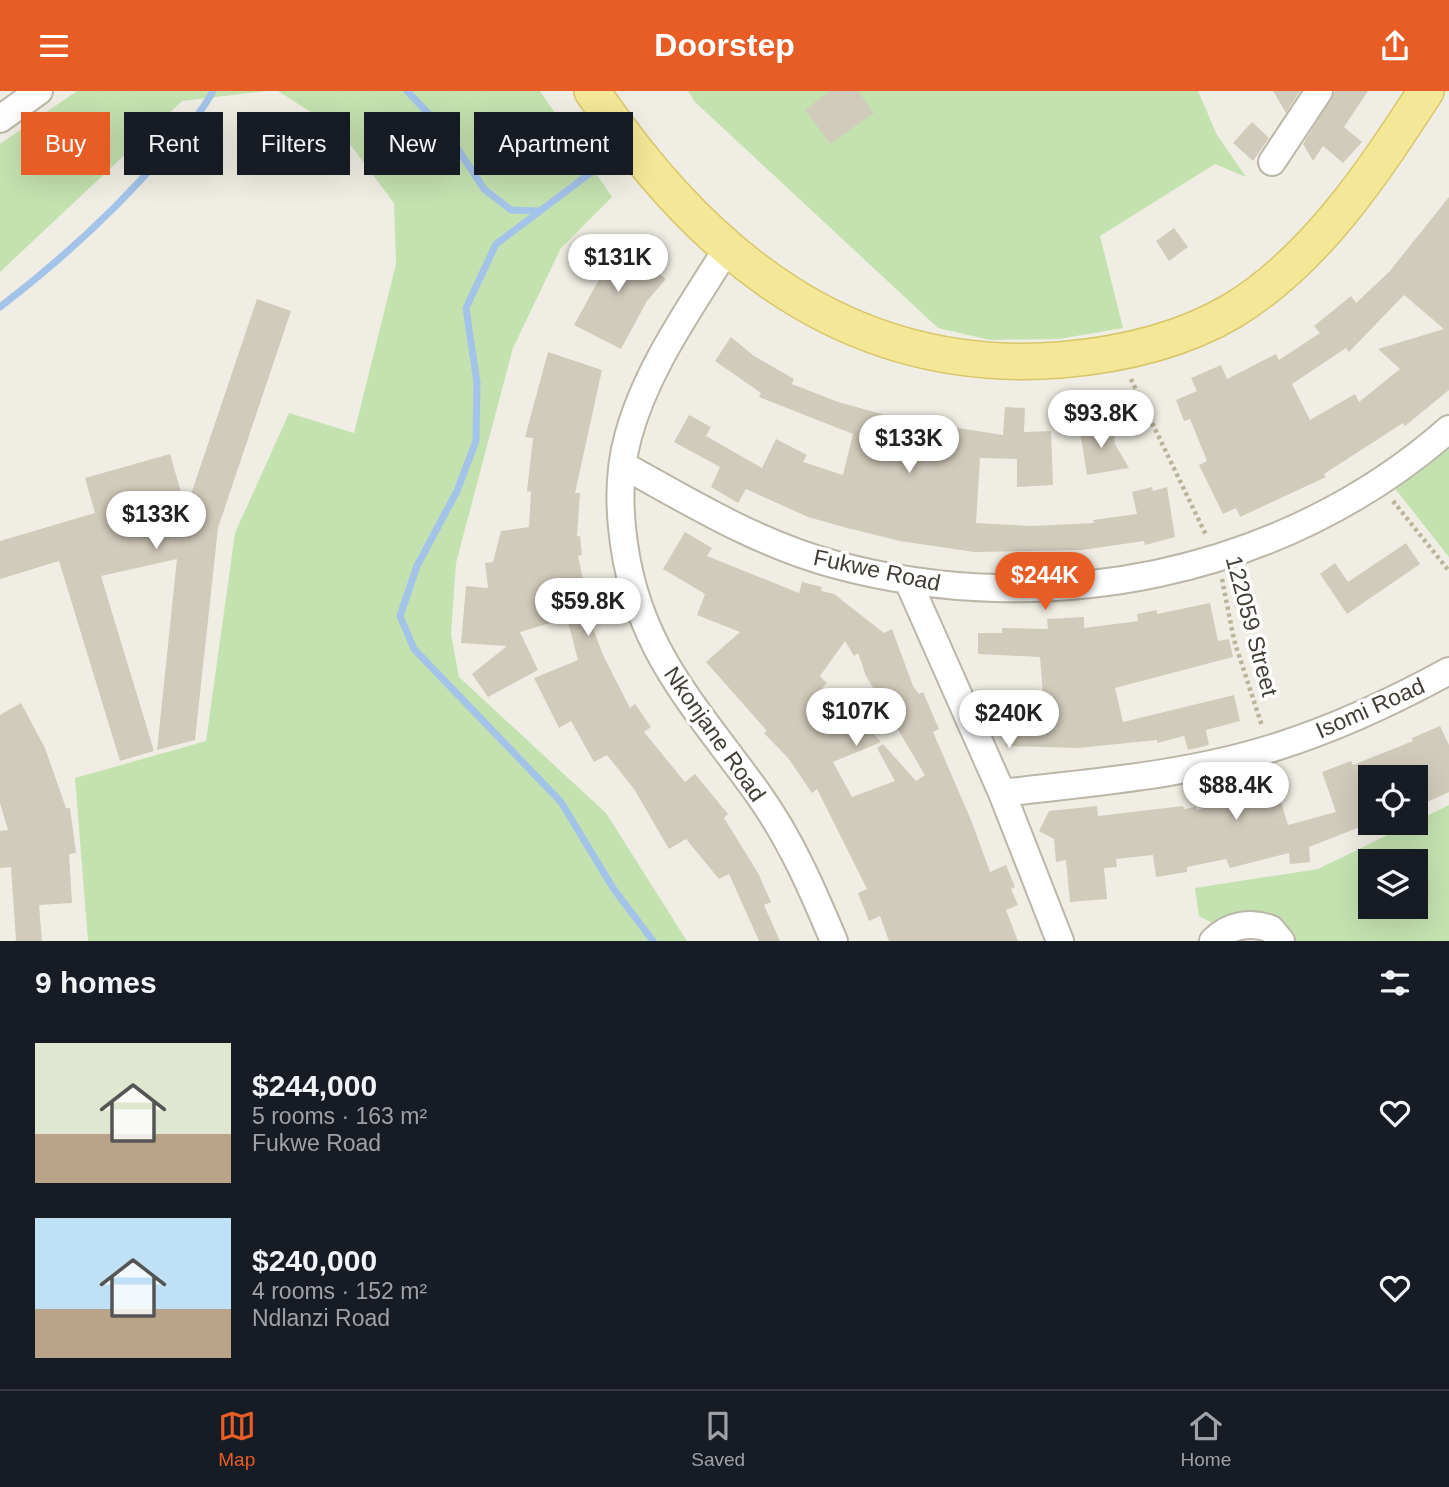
<!DOCTYPE html>
<meta charset="utf-8">
<style>
body{margin:0;font-family:Arial,sans-serif;background:#242831;color:#f1f3f6;height:100vh;display:flex;flex-direction:column;font-size:26px;white-space:nowrap}
*{box-sizing:border-box;margin:0}
p{font-size:23px;color:#9ea1a6}
.icon{flex:none;width:38px;height:38px;fill:none;stroke:currentColor;stroke-width:2;stroke-linecap:round;stroke-linejoin:round}
.map{position:relative;height:850px;overflow:hidden}
.details{display:flex;flex-direction:column;background:#171b24;flex:1}
.details>*{flex:none}
.top-card{position:absolute;left:21px;top:21px;width:700px;height:63px;display:flex;gap:14px}
.controls{position:absolute;left:1358px;top:674px;display:grid;gap:14px}
.controls a{display:grid;place-items:center;width:70px;height:70px;border-radius:0px;background:#171b24;box-shadow:0 7px 28px #0002;font-size:35px}
.price{position:absolute;translate:-50% -60px;padding:0 16px;border-radius:24px;background:#fff;color:#222;font-size:23px;line-height:46px;filter:drop-shadow(0 2px 4px #0008)}
.price::after{content:'';position:absolute;left:50%;top:42px;width:21px;height:16px;margin-left:-10px;background:inherit;clip-path:polygon(0 0,100% 0,50% 100%)}
.price.selected{background:#e75d25;color:#fff}
ul{padding:0;list-style:none}
li{display:flex;align-items:center;gap:21px;height:175px;padding:0 35px}
li span{display:grid;place-items:center;flex:none;width:196px;height:140px;border-radius:0px;color:#555}
li>.icon{margin-inline-start:auto}
span .icon{width:84px;height:84px;fill:#fffc;stroke-width:1}
li b{font-size:30px}
h2{display:flex;justify-content:space-between;align-items:center;height:84px;padding:0 35px;font-size:30px}
.tag{padding:0 24px;border-radius:0px;background:#171b24;box-shadow:0 7px 28px #0002;font-size:24px;line-height:63px}
.tag.selected{background:#e75d25;color:#fff}
header{display:flex;justify-content:space-between;align-items:center;height:91px;padding:0 35px;background:#e75d25;color:#fff;font-size:32px;font-weight:700}
.menu{display:flex;justify-content:space-around;align-items:center;height:98px;border-top:2px solid #363941;background:#171b24;font-size:19px;color:#9ea1a6}
.menu a{display:grid;justify-items:center;gap:4px}
.menu .selected{color:#e75d25}
.map>svg:first-child{display:block}
.green{fill:#c4e2b0;fill-rule:evenodd}
.lines{fill:none;stroke-linecap:round;stroke-linejoin:round}
.stream{stroke:#a4c3e9;stroke-width:7}
.building{fill:#d1cbbb;fill-rule:evenodd}
.minor-casing{stroke:#bbb7a8;stroke-width:30}
.major-casing{stroke:#d8c66a;stroke-width:38}
.path{stroke:#bbb49a;stroke-width:4.5;stroke-dasharray:3.5 3.5;stroke-linecap:butt}
.minor{stroke:#fff;stroke-width:26}
.major{stroke:#f5e798;stroke-width:35}
.labels{text-anchor:middle;stroke-width:7;stroke-linejoin:round;paint-order:stroke}
.street-label{font-size:23px;fill:#423e35;stroke:#fff}
</style>
<header><svg class="icon" aria-label="menu" viewBox="0 0 24 24"><path d="M4 6h16M4 12h16M4 18h16"/></svg>Doorstep<svg class="icon" aria-label="share" viewBox="0 0 24 24"><path d="M12 15V3M7 8l5-5 5 5M5 13v7h14v-7"/></svg></header>
<div class="map">
<svg width="1449" height="850" viewBox="0 0 1449 850">
<rect width="100%" height="100%" fill="#f0eee4"/>
<path class="green" d="M77,0H267L182,10L0,181V53Z
M278,0H540L612,106L561,157L513,257L456,472L451,543L459,586L606,722L687,850H88L75,687L206,650L235,442L289,322L354,342L396,173L394,112L340,40Z
M688,0H1198L1217,44L1246,86L1215,73L1100,145L1123,237L1059,248L990,249L938,237L695,11Z
M1449,354V466L1393,395Z
M1449,714V850H1289L1270,827L1212,832L1199,825L1195,797L1318,778ZM1370,770H1416V816H1370Z"/>
<g class="lines">
<path class="stream" d="M407,0L448,43L484,98L511,119L540,120L597,77
M540,120L496,153L466,217L477,292L476,350L457,400L417,475L400,525L414,558L561,711L613,797L653,850
M0,216C60,170 115,120 164,63C182,43 200,24 213,0"/>
</g>
<path class="building" d="M830,0H858L874,22L830,53L805,19Z
M1273,0H1300L1286,22Z
M1335,0H1368L1344,36L1362,51L1343,72L1323,55L1313,70L1303,53Z
M1252,31L1269,47L1253,70L1233,52Z
M1449,106V299L1405,335L1403,332L1324,383L1326,386L1240,426L1236,417L1223,423L1199,374L1207,370L1190,328L1184,330L1176,309L1197,300L1191,287L1221,274L1227,288L1276,263L1279,269L1320,242L1314,235L1351,205L1356,212L1389,181ZM1404,204L1444,238L1378,258L1400,278L1359,311L1355,303L1310,329L1292,293L1346,257L1349,261Z
M1174,137L1188,156L1169,170L1156,150Z
M614,147L666,188L647,210L621,258L574,234L602,183L587,172Z
M257,208L291,220L218,437L195,649L157,659L177,468L101,485L154,660L120,670L59,470L0,488V450L95,422L85,387L170,363L186,418Z
M731,246L754,265L794,288L792,293L838,311L900,328L1003,344L1005,316L1025,317L1024,341L1051,340L1053,394L1017,396V368L980,367L976,432L1031,435L1094,432L1093,429L1137,423L1132,401L1152,396L1153,400L1167,396L1175,446L1145,454L1144,450L1082,459L974,461L900,450L847,437L808,426L746,398L738,412L711,396L720,376L674,351L689,324L711,336L706,345L762,377L776,348L807,364L803,371L843,384L853,343L759,306L761,302L715,270Z
M548,261L602,279L575,402H580L577,445H580L582,464L578,465L594,540L603,564L630,617L635,613L651,636L644,641L685,691L695,683L728,723L724,727L758,782L771,811L764,814L780,850H759L729,783L719,788L686,748L669,758L634,698L607,664L594,671L571,630L559,637L534,587L578,569L567,527L520,541L538,579L488,606L472,583L507,555L461,552L466,495L488,497L485,472L493,471L501,440L529,436L531,401L527,400L533,347L525,346Z
M1113,332L1115,353L1129,377L1087,384L1080,340L1083,339L1082,336Z
M685,441L712,457L707,465L799,502L802,491L822,496L821,500L834,503L884,542L892,538L913,595L919,603L923,601L939,638L933,641L971,729L990,781L1006,774L1015,796L1011,798L1018,814L1006,819L1018,850H889L880,825L869,830L858,802L867,798L817,698L812,702L788,667L764,642L767,640L706,571L740,541L697,524L705,503L663,478ZM845,550L854,565L858,562L866,585L925,684L916,690L883,653L877,657L895,690L852,706L833,671L881,651L854,622L835,630L814,605L827,592L820,585Z
M1406,452L1420,473L1347,523L1320,483L1335,472L1348,491Z
M1210,512L1218,550L1229,548L1233,566L1115,597L1123,631L1234,604L1240,630L1206,639L1209,654L1188,659L1184,645L1157,652V649L1078,657L1006,655V628L1045,629L1040,566L978,563V542H1002V537L1048,538L1047,528L1084,526V537L1138,530L1137,523L1157,519V523Z
M21,612L45,657L66,717H70L76,762L69,763L72,812L39,814L42,850H16L11,776L0,777V740L8,739L0,712V624Z
M1440,635L1449,654V701L1416,716V686H1370V732L1309,756L1310,771L1290,773L1289,762L1230,777L1226,768L1187,776V781L1156,786L1153,764L1116,768L1117,776L1104,777L1107,808L1070,811L1066,769L1056,771L1054,748L1039,740L1049,720L1097,715L1098,725L1183,715L1184,718L1196,716V719L1277,698L1288,734L1336,721L1322,681L1351,670L1353,674L1413,650L1412,647Z"/>
<g class="lines">
<g class="minor-casing">
<path id="minor" d="M0,28L39,0
M1272,71L1319,0
M726,159C690,218 646,278 628,346C620,375 619,406 622,436C633,555 694,613 759,704C791,749 813,800 834,850
M623,374C691,412 757,452 833,473C1045,531 1282,485 1449,338
M908,490L1002,702L1060,850
M1002,702C1094,691 1191,684 1279,655C1339,636 1394,610 1449,580
M1213,850C1229,834 1251,830 1271,838L1281,850"/>
</g>
<g class="major-casing">
<path id="major" d="M592,0C704,166 850,285 1060,269C1119,264 1181,250 1232,220C1316,169 1374,80 1426,0"/>
</g>
<path class="path" d="M1131,288L1206,444
M1393,410L1449,480
M1222,488L1234,549L1262,635"/>
<use href="#minor" class="minor"/>
<use href="#major" class="major"/>
</g>
<g class="labels">
<g class="street-label">
<text transform="translate(877 479) rotate(12)" y="8">Fukwe Road</text>
<text transform="translate(1252 535) rotate(75)" y="8">122059 Street</text>
<text transform="translate(1370 617) rotate(-24)" y="8">Isomi Road</text>
<text transform="translate(715 643) rotate(55)" y="8">Nkonjane Road</text>
</g>
</g>
</svg>
<div class="controls">
<a><svg class="icon" aria-label="locate" viewBox="0 0 24 24"><circle cx="12" cy="12" r="6"/><path d="M12 2v4M12 18v4M2 12h4M18 12h4"/></svg></a>
<a><svg class="icon" aria-label="layers" viewBox="0 0 24 24"><path d="M12 4l9 5-9 5-9-5zM3 14l9 5 9-5"/></svg></a>
</div>
<b class="price" style="left:618px;top:203px">$131K</b>
<b class="price" style="left:1101px;top:359px">$93.8K</b>
<b class="price" style="left:909px;top:384px">$133K</b>
<b class="price" style="left:156px;top:460px">$133K</b>
<b class="price selected" style="left:1045px;top:521px">$244K</b>
<b class="price" style="left:588px;top:547px">$59.8K</b>
<b class="price" style="left:856px;top:657px">$107K</b>
<b class="price" style="left:1009px;top:659px">$240K</b>
<b class="price" style="left:1236px;top:731px">$88.4K</b>
<div class="top-card">
<a class="tag selected">Buy</a>
<a class="tag">Rent</a>
<a class="tag">Filters</a>
<a class="tag">New</a>
<a class="tag">Apartment</a>
</div>
</div>
<section class="details">
<h2>9 homes<svg class="icon" aria-label="filters" viewBox="0 0 24 24"><path d="M4 7h16M4 17h16"/><circle cx="9" cy="7" r="2"/><circle cx="15" cy="17" r="2"/></svg></h2>
<ul>
<li><span style="background:linear-gradient(#dfe7d0 65%,#b9a48a 0)"><svg class="icon" aria-label="home" viewBox="0 0 24 24"><path d="M3 11l9-7 9 7M6 9v11h12V9"/></svg></span><div><b>$244,000</b><p>5 rooms · 163 m²</p><p>Fukwe Road</p></div><svg class="icon" aria-label="heart" viewBox="0 0 24 24"><path d="M12 20l-8-8c-3-5 5-10 8-4 3-6 11-1 8 4z"/></svg></li>
<li><span style="background:linear-gradient(#bfe0f5 65%,#b9a48a 0)"><svg class="icon" aria-label="home" viewBox="0 0 24 24"><path d="M3 11l9-7 9 7M6 9v11h12V9"/></svg></span><div><b>$240,000</b><p>4 rooms · 152 m²</p><p>Ndlanzi Road</p></div><svg class="icon" aria-label="heart" viewBox="0 0 24 24"><path d="M12 20l-8-8c-3-5 5-10 8-4 3-6 11-1 8 4z"/></svg></li>
</ul>
</section>
<nav class="menu">
<a class="selected"><svg class="icon" aria-label="map" viewBox="0 0 24 24"><path d="M3 6l6-2 6 2 6-2v14l-6 2-6-2-6 2zM9 4v14M15 6v14"/></svg>Map</a>
<a><svg class="icon" aria-label="saved" viewBox="0 0 24 24"><path d="M7 4h10v16l-5-4-5 4z"/></svg>Saved</a>
<a><svg class="icon" aria-label="home" viewBox="0 0 24 24"><path d="M3 11l9-7 9 7M6 9v11h12V9"/></svg>Home</a>
</nav>
